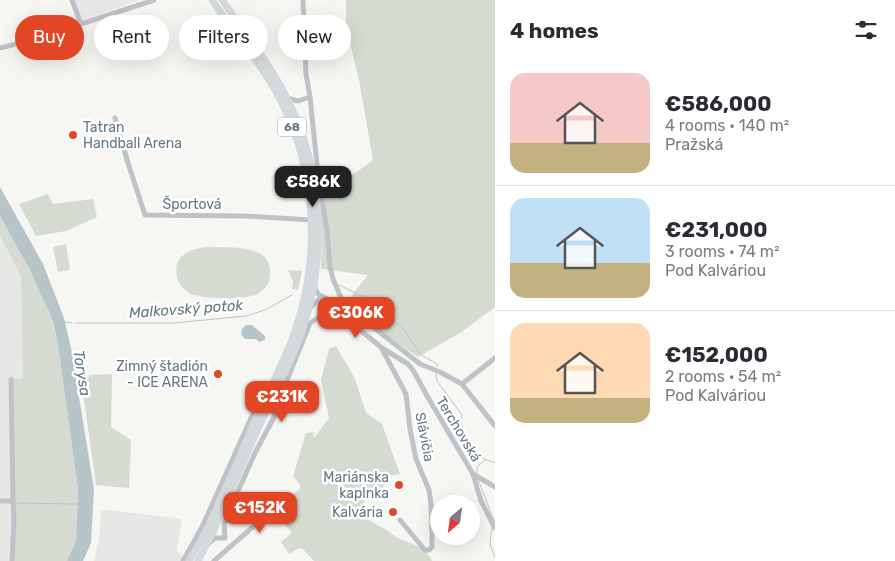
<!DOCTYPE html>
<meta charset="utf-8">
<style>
body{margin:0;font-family:Rubik,sans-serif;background:#f7f7f7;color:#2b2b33;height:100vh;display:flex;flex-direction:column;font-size:19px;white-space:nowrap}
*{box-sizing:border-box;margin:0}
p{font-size:16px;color:#7c7c81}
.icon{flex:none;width:28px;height:28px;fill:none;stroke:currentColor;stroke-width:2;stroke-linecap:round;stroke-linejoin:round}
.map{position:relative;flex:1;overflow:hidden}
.drawer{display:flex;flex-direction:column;background:#fff;width:400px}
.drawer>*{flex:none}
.banner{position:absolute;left:15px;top:15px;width:405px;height:45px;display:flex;gap:10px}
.needle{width:32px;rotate:209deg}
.buttons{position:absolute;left:430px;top:495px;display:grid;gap:10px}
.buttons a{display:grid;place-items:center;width:50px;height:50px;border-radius:50%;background:#fff;box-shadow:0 5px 20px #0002;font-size:25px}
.price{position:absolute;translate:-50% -42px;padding:0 11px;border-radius:10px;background:#e34625;color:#fff;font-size:16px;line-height:32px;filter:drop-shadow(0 1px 2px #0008)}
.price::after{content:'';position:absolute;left:50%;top:30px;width:15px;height:11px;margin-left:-8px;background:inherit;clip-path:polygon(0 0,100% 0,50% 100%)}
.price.on{background:#222;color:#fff}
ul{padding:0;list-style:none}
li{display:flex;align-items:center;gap:15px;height:125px;padding:0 15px}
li+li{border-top:1px solid #e1e1e2}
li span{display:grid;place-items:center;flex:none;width:140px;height:100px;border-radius:15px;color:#555}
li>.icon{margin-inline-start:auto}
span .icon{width:60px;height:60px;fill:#fffc;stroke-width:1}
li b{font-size:21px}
h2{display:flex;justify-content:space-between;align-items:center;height:60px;padding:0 15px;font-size:21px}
.tag{padding:0 18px;border-radius:22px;background:#fff;box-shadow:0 5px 20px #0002;font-size:18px;line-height:45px}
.tag.on{background:#e34625;color:#fff}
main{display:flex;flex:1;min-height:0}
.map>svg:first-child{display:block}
.built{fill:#e7e7e6}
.green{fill:#d6dbd1}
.water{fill:#b7c5c8}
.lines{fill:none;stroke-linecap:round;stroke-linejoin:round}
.stream{stroke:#b7c5c8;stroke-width:1}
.minor{stroke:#bfc3c7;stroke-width:5}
.major{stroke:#d4d9dc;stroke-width:7}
.poi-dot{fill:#e34625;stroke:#fff;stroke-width:2}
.labels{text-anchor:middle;stroke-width:5;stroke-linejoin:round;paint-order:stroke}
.shield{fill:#fff;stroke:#93a0a9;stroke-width:1}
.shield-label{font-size:12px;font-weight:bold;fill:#657884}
.poi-label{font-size:14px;fill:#657884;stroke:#fff;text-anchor:end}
.street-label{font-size:14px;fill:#657884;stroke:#fff}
.water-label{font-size:15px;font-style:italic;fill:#607a80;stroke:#fff}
</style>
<main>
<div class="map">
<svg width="495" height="561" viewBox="0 0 495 561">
<rect width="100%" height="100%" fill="#f6f6f2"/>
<path class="built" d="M71,0H139L77,22Z
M0,236L21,276L23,379H13L12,561H0Z
M101,509L182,519L177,550L185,559L183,561H94L99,539Z"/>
<path class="green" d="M346,0H495V307L463,331L418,357L343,306L368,275L321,269L322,233L317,188C339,185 355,174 373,160L359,80L346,27Z
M48,194L53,204L93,199L97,217L66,231L36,236L19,204Z
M0,216C23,257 49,299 58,345L78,490L76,541L67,561H12L13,379H23L21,276L0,236Z
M66,244L70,270L58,272L53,247Z
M212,247C231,248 272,244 270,274C270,282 266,289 259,293C247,301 204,299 191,294C184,290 178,284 177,276C172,254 194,247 212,247Z
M288,270L302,271L298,290L292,289L293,281Z
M336,346L355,379L366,413L382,424L400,474L387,476C385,486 380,494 372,500L367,497L362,505L363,515C370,521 375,524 383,528C389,531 394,536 400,539C412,544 426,547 432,561H314L304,550L299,548L289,554L281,542L292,533L277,515L280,512L279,505L300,489V485L293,476L306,433L313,432L314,438L329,418L321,380L329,349Z
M112,374L111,427L131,440L129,488L96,485L82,385L90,375Z"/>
<path class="water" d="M0,187L43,264L64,318L71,348L94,489L91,543L83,561H67L76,541L78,490L58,345L54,326L49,312L30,270L0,216Z
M246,325H252L265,336V340L259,342L256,339H245L241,334L242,329Z"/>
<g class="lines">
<path class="stream" d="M339,285L366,298L388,315L405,331L420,354L437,364V366
M65,322L72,323
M76,323H174L246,316L265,310L292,295
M436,374L437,381L462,415L461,421L465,448L471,454L495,463
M477,475V467L485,460
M478,479L494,521
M18,503L70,504
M72,504H79
M492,527L490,544L495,558"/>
<path class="minor" d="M72,0L81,24
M303,0L306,74L310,97L319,184L327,229L330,267L333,279L345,307
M0,48L32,40L154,0
M287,98L298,101L310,97
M115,118L128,163L145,215L244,216L311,220
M315,285V289L319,295L345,307L363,319L420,364L440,372L462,384L495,426
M310,308L318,300L326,299
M382,349L406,394L410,429L416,459L429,490L431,504L432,534V547L429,550H425L400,520
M462,384L495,358
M473,474L495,487
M0,501H13L11,379
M208,544L215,538H225L224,523L254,455L274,417L279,400L310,323L324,314L331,312L342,315L382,348L408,364L413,370L426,394L473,474L481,501L495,528
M12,561L14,520L13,501
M183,561L203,525L256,407
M214,561L272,510"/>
<path class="major" d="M189,561C218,515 236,463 258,414C271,386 285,360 295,331C322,252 316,163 275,90C257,58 232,30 212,0
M198,561L213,532C232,490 249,448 268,407C280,382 293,357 302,331C328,255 323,170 287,98C269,63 245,32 222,0"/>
</g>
<g class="poi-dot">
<circle cx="73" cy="135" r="5"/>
<circle cx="218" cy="374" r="5"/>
<circle cx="399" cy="485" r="5"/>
<circle cx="393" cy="512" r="5"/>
</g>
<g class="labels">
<rect class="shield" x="278" y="117.5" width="28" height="19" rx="4"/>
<g class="shield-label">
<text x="292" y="131">68</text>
</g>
<g class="poi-label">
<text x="83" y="132" text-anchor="start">Tatran<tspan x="83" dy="16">Handball Arena</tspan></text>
<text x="208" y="371">Zimný štadión<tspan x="208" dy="16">- ICE ARENA</tspan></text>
<text x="389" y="482">Mariánska<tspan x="389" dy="16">kaplnka</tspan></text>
<text x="383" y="517">Kalvária</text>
</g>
<g class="street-label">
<text x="192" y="209">Športová</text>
<text transform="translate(459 429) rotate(59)" y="5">Terchovská</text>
<text transform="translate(425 437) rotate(79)" y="5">Slávičia</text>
</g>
<g class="water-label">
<text transform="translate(186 309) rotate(-4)" y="5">Malkovský potok</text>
<text transform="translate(82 373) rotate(81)" y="5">Torysa</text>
</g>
</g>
</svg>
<div class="buttons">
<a><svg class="needle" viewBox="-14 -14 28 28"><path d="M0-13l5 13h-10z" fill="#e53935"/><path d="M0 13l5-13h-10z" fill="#7c7c81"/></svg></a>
</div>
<b class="price on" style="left:313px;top:208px">€586K</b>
<b class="price" style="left:356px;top:339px">€306K</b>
<b class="price" style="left:282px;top:423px">€231K</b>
<b class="price" style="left:260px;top:534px">€152K</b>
<div class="banner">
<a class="tag on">Buy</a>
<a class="tag">Rent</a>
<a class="tag">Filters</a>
<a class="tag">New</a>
</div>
</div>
<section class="drawer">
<h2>4 homes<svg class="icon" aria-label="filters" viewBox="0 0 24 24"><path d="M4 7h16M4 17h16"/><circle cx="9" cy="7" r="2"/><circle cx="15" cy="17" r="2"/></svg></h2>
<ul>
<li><span style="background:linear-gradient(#f6c9c9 70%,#c2b280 0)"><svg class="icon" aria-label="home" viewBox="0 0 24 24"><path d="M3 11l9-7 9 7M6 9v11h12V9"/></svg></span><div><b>€586,000</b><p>4 rooms · 140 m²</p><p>Pražská</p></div></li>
<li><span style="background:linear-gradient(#bfe0f5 65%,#c2b280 0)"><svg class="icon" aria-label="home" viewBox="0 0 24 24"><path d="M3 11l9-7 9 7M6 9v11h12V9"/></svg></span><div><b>€231,000</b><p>3 rooms · 74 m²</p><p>Pod Kalváriou</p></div></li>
<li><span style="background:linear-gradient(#ffd9b3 75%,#c2b280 0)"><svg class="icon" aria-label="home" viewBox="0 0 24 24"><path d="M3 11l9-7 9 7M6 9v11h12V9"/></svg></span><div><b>€152,000</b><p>2 rooms · 54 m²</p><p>Pod Kalváriou</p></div></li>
</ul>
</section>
</main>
